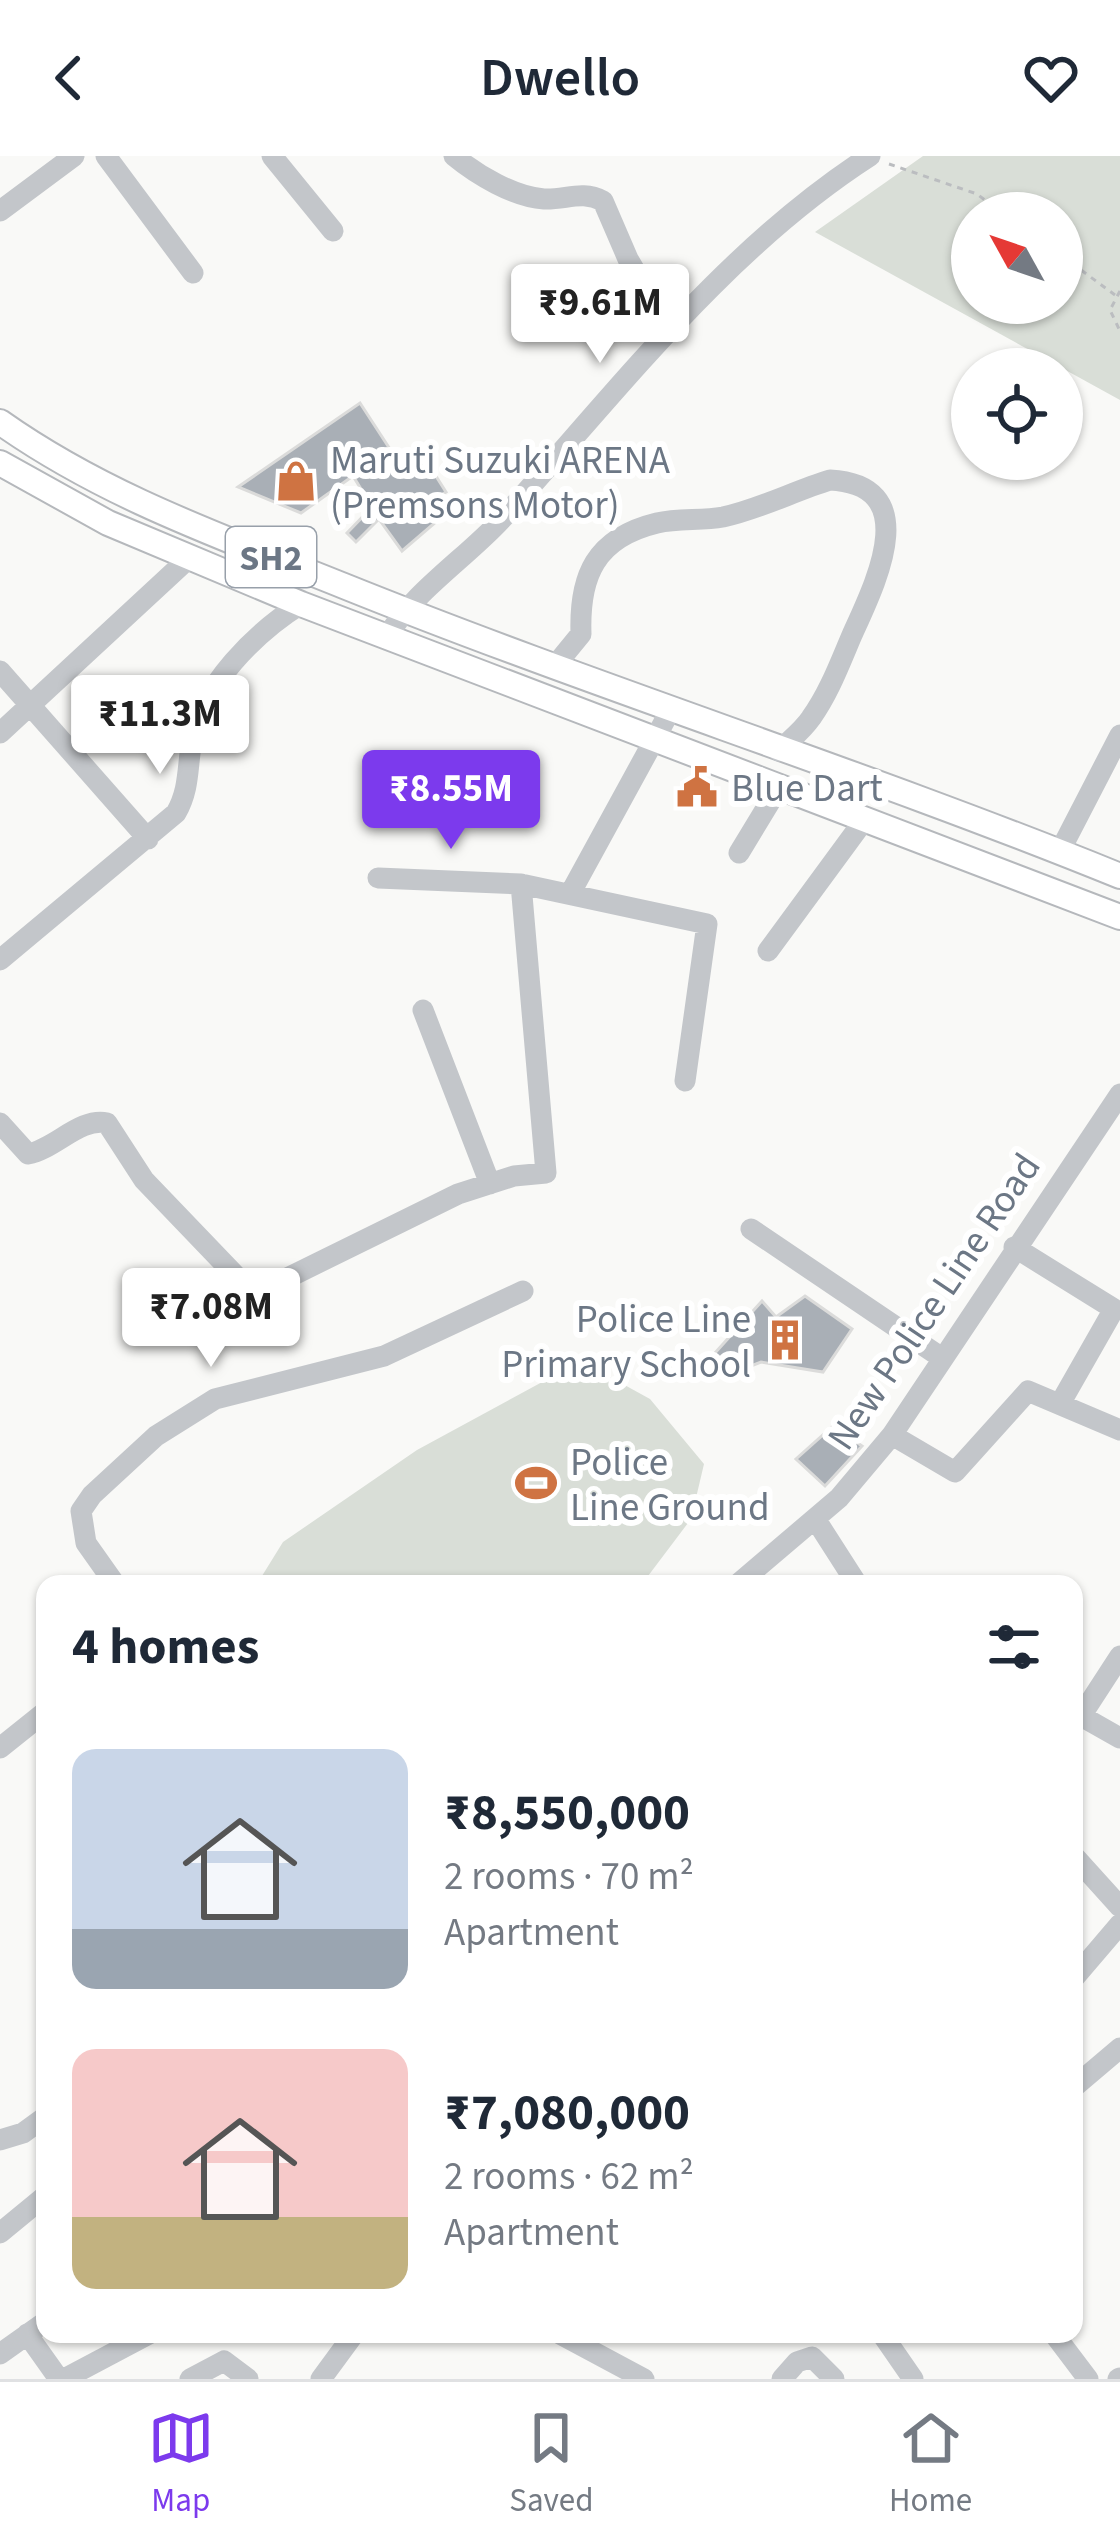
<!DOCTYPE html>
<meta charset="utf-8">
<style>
body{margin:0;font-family:"Source Sans 3",sans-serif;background:#f2f2f3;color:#1f2937;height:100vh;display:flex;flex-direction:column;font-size:45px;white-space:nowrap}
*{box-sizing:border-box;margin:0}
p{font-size:39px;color:#747a83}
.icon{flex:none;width:66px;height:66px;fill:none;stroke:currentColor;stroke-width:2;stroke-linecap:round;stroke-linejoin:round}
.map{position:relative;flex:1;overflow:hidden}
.drawer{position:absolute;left:36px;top:1419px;width:1047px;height:768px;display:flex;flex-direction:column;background:#fff;border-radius:24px;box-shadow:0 3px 9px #0004}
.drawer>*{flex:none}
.needle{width:78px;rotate:310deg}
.buttons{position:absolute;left:951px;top:36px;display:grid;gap:24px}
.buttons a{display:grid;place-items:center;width:132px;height:132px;border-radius:50%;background:#fff;box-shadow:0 3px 9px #0004;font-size:60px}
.price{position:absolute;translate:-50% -102px;padding:0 27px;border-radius:12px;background:#fff;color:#222;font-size:39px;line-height:78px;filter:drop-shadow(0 3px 6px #0008)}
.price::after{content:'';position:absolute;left:50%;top:72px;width:36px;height:27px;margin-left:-18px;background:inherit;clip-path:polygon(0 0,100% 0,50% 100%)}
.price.current{background:#7c3aed;color:#fff}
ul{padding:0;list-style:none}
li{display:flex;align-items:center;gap:36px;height:300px;padding:0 36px}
li span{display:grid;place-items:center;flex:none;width:336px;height:240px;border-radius:24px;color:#555}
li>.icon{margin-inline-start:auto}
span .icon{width:144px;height:144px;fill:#fffc;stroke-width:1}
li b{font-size:51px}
h2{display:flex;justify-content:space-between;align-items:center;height:144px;padding:0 36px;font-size:51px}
header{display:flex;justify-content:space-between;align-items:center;height:156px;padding:0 36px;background:#fff;font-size:54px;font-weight:600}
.dock{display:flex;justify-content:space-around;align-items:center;height:168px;border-top:3px solid #e0e1e3;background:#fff;font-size:33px;color:#747a83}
.dock a{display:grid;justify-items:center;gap:6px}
.dock .current{color:#7c3aed}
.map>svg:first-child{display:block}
.green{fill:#d9ded7;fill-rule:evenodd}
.building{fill:#a9afb6;stroke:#dbdbda;stroke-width:3}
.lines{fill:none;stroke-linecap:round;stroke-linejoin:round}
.major-casing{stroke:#b5b8bc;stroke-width:28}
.path{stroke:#bbbdc0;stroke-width:3;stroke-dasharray:6 6;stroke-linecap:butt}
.minor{stroke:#c3c6ca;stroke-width:21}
.major{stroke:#fff;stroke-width:24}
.labels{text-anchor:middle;stroke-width:12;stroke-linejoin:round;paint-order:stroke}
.shield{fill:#fff;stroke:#98a0aa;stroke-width:3}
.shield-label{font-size:36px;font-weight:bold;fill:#6c7785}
.poi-label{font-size:39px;fill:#6c7785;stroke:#fff;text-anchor:start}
.street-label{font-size:39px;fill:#6c7785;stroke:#fff}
</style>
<header><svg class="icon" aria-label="back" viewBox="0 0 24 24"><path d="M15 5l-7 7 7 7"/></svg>Dwello<svg class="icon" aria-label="heart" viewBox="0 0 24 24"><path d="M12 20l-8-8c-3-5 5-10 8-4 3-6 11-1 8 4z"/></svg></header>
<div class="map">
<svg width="1120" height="2223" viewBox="0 0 1120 2223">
<rect width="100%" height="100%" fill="#f9f9f7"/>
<path class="green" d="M923,0H1120V244L815,76ZM972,57H1062V147H972Z
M581,1205L650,1243L704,1308L691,1363L642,1428H257L283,1386L417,1294Z"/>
<path class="building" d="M360,247L401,310L422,298L446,336L425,350L437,365L402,395L379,363L356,386L347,377L372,351L353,320L301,357L238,331Z
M805,1140L852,1173L823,1216L761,1206L738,1215L714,1198L762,1145L776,1161Z
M833,1270L862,1290L825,1330L796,1303Z"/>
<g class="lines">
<g class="major-casing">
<path id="major" d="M0,266C106,341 225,382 344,430C600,533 864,616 1120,720
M0,307L108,367L301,448L1120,761"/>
</g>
<path class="path" d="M889,8L977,38L1002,57
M1062,100L1115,139
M1120,135L1110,154L1120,175"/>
<path class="minor" d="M106,0L193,117
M272,0L333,75
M454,0C477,19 514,41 544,43C566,44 582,34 603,45L628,103L670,174
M0,55L74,0
M388,480C411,438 467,401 501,364C617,236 724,94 870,0
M554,511L581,478C579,420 595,382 657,367C679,362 701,365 723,361C760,353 794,335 830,324C926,329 874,430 852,479C840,507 829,537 811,562C803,574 789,585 779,595
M0,515L148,683
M0,577L189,402
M1060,695L1120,579
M739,697L779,631
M378,722L521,728L707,768L685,925
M571,736L670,555
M768,795L865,663
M0,804L176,657C190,633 187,610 192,584C202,529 256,476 301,448
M423,854L490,1028
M0,967L28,998C55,993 80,961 107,967L144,1024L238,1122L271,1130L458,1038L514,1020L546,1017L521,728
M751,1073L942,1202
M1014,1091L1114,1153L1061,1246
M892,1279L955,1316L1028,1235L1120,1274
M816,1364L857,1428
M115,1428L86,1387L81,1355L92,1339L156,1280L215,1243L384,1200L523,1135
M738,1428L839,1342L892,1279L1120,938
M1074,1556L1120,1582
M1081,1560L1120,1500
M0,1592L45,1556
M1074,1700L1120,1751
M1074,1822L1120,1768
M1074,1931L1120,1892
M0,1984L23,1977L45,1961
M0,2077L45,2040
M27,2178L59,2223
M560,2178L644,2223
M1054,2178L1088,2223
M884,2181L913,2223
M0,2198L45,2166
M64,2223L149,2178
M190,2223L224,2205L248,2223
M321,2223L354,2178
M782,2223L797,2206L812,2201L834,2223
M1118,2223L1120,2222"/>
<use href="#major" class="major"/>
</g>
<defs>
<g id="shop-bare" transform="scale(3.24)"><path d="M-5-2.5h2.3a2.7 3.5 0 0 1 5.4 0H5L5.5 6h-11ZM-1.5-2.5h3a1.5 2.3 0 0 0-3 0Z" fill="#cf7342" stroke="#fff" stroke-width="2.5" paint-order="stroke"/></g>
<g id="civic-bare" transform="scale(3.24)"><path d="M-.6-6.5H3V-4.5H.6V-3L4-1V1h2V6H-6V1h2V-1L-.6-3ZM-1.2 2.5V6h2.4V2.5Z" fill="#cf7342" stroke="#fff" stroke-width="2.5" paint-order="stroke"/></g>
<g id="building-bare" transform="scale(3.24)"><path d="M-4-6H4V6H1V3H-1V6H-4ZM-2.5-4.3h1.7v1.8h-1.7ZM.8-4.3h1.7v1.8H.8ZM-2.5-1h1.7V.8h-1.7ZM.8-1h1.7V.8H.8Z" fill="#cf7342" stroke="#fff" stroke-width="2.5" paint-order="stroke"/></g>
<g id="stadium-bare" transform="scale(3.24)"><path d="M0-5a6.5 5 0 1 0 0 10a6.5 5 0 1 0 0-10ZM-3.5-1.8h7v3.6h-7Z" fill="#cf7342" stroke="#fff" stroke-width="2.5" paint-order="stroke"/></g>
</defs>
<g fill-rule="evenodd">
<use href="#shop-bare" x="296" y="325"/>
<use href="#civic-bare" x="697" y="631"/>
<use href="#building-bare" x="785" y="1184"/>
<use href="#stadium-bare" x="536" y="1327"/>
</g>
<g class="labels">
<rect class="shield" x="226" y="371" width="90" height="60" rx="9"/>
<g class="shield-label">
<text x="271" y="414">SH2</text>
</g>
<g class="poi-label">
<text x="330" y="317">Maruti Suzuki ARENA<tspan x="330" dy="45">(Premsons Motor)</tspan></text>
<text x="731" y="645">Blue Dart</text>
<text x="751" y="1176" text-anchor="end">Police Line<tspan x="751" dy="45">Primary School</tspan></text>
<text x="570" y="1319">Police<tspan x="570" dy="45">Line Ground</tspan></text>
</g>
<g class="street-label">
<text transform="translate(933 1145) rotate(-56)" y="14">New Police Line Road</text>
</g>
</g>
</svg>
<div class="buttons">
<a><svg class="needle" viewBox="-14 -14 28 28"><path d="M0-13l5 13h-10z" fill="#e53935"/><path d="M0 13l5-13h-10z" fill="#747a83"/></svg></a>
<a><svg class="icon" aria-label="locate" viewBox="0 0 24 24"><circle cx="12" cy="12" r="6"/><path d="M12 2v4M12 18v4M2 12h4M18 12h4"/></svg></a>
</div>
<b class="price" style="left:600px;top:210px">₹9.61M</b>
<b class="price" style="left:160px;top:621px">₹11.3M</b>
<b class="price current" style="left:451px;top:696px">₹8.55M</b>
<b class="price" style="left:211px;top:1214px">₹7.08M</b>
<section class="drawer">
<h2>4 homes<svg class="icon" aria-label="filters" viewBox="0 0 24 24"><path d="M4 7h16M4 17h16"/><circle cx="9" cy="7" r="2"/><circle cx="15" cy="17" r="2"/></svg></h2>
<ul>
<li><span style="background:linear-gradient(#c9d6e8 75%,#9aa5b1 0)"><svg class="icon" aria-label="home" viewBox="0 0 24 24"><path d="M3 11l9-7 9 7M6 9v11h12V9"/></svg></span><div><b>₹8,550,000</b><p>2 rooms · 70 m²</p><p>Apartment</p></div></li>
<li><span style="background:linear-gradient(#f6c9c9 70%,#c2b280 0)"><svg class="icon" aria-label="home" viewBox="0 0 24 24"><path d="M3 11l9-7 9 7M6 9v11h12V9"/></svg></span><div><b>₹7,080,000</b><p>2 rooms · 62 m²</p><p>Apartment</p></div></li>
</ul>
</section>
</div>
<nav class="dock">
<a class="current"><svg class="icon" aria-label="map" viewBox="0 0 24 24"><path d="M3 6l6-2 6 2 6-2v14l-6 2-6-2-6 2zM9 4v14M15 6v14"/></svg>Map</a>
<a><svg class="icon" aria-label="saved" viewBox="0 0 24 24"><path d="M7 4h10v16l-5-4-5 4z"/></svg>Saved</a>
<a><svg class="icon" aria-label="home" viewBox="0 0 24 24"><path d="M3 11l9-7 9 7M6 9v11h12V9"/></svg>Home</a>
</nav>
